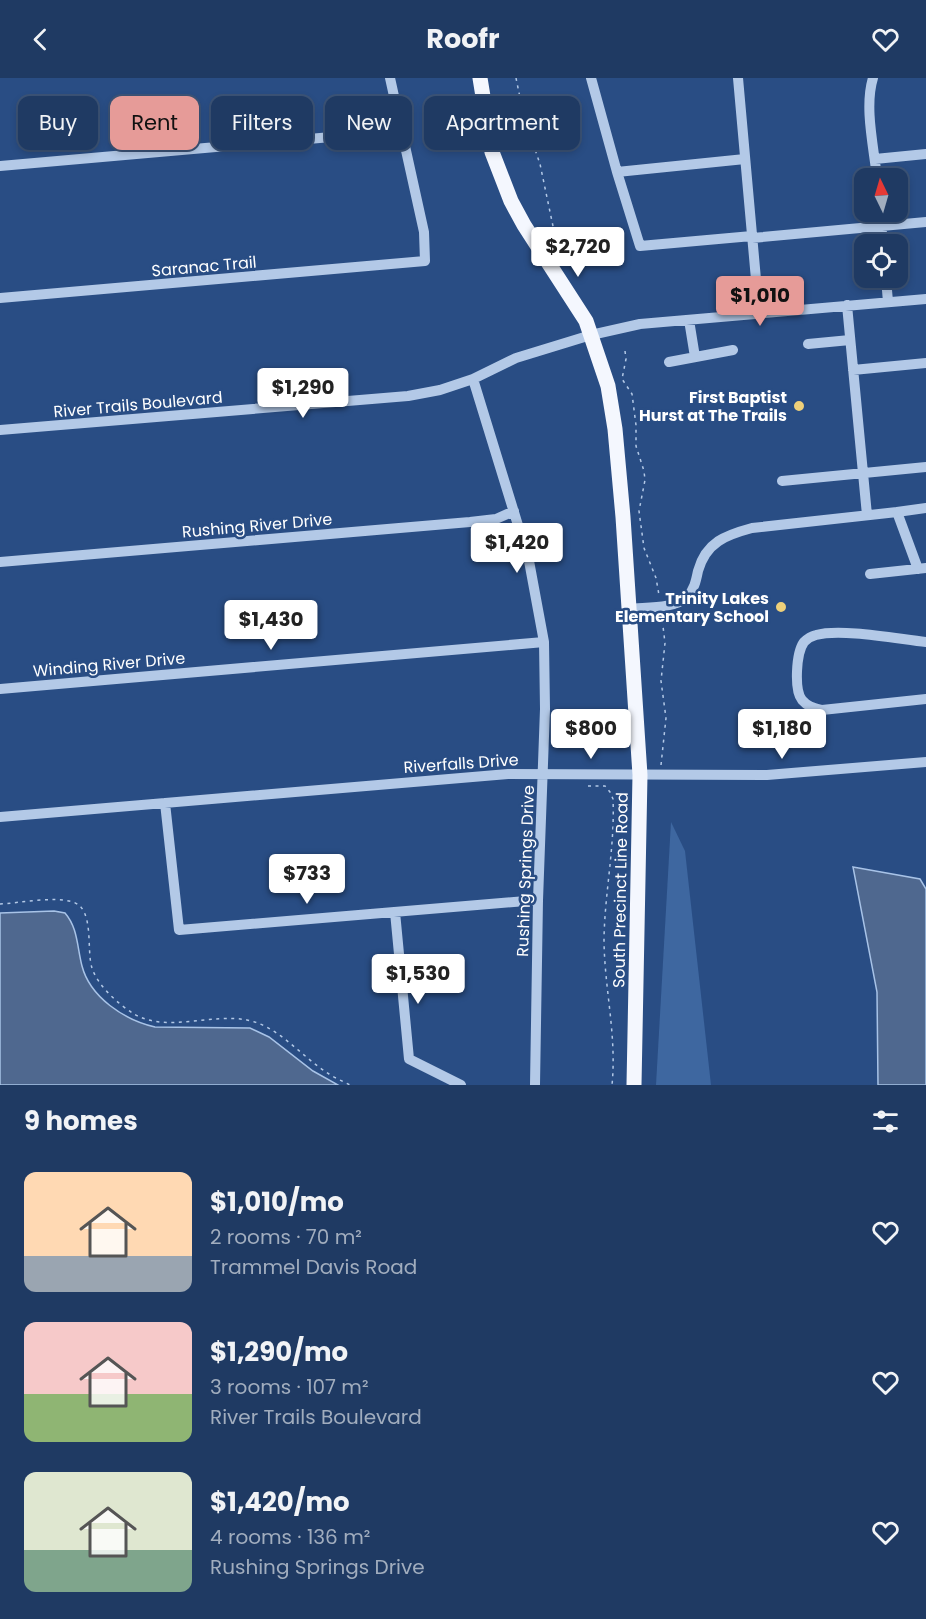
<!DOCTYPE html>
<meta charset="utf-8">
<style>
body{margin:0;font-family:Poppins,sans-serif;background:#2c456c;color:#f1f3f6;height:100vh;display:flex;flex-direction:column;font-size:22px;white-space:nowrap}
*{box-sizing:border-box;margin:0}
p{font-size:20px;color:#a1adbe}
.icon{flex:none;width:33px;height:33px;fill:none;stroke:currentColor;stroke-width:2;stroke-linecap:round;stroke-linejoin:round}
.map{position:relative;height:1007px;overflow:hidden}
.drawer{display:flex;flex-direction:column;background:#1f3a63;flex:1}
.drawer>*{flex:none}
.top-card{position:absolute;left:18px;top:18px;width:600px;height:54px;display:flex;gap:12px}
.needle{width:39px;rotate:355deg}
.buttons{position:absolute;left:854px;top:90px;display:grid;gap:12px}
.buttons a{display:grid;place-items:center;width:54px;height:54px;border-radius:12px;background:#1f3a63;box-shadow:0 3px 9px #0003,0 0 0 2px #3c5478;font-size:30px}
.price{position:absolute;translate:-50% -51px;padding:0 14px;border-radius:6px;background:#fff;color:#222;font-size:20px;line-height:39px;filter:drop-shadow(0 2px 3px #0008)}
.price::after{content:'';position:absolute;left:50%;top:36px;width:18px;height:14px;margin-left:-9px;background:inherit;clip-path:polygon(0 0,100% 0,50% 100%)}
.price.active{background:#e69b98;color:#111}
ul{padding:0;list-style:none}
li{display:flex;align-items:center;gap:18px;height:150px;padding:0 24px}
li span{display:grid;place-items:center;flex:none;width:168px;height:120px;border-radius:12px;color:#555}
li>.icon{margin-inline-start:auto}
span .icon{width:72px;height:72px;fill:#fffc;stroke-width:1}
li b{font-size:26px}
h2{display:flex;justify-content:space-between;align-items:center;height:72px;padding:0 24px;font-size:26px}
.pill{padding:0 21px;border-radius:12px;background:#1f3a63;box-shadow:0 3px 9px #0003,0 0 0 2px #3c5478;font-size:21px;line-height:54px}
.pill.active{background:#e69b98;color:#111}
header{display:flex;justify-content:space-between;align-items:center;height:78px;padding:0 24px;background:#1f3a63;font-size:27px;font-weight:700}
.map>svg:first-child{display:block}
.green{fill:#3e67a0}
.water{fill:#4f688f;stroke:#a8c3e7;stroke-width:1.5}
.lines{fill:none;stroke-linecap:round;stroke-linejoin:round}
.path{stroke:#b3c9e7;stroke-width:1.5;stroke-dasharray:3 4.5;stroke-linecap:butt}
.minor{stroke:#b3c9e7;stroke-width:10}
.major{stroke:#f4f7fe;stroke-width:15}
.poi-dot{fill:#eed07a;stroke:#294d84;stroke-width:2}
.labels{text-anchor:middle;stroke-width:5;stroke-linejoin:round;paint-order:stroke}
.street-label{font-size:16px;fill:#fff;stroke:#294d84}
.poi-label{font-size:16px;font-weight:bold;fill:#fff;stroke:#294d84;text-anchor:end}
</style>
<header><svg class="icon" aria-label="back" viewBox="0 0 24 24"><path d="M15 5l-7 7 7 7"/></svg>Roofr<svg class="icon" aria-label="heart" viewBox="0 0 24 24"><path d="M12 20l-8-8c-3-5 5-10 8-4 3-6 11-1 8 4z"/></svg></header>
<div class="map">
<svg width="926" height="1007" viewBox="0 0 926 1007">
<rect width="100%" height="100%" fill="#294d84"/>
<path class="green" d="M671,744L685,773L711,1007H656Z"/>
<path class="water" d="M853,789L920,801L926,811V1007H878L877,914Z
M54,833L65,835C78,850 77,869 82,888C90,919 124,942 155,949L250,950L269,959L313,993L338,1007H0V835Z"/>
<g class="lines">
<path class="path" d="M516,0L524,39L540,86L554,153L563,175
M625,273L626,281L622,301L632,316L636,347V368L644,393L645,402L639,433L644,470L656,500L659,517
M661,687L666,640L661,603L665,565L662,540
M588,708H605L610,714L613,721C615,768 605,813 604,860C604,909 617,957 612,1007
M0,826C20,825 54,818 73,824C95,831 86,872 92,890C98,908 118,926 134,936C166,955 212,935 247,942C278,948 300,977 326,994C333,999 342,1003 350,1007"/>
<path class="minor" d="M591,0L617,94L640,168L752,158
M738,0L759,235
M873,0C864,29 874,70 877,100
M875,81L926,76
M0,88L400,53
M617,94L745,81
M880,134L883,166
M752,160L926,144
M886,200L888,224
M0,220L425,183L424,154L390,0
M847,227L867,437
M689,242L695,279
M808,266L850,262
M669,284L733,272
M853,292L926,285
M473,301L529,483L544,564L545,631L538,822L535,1007
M0,352L408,318L440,312L473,301L516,280L591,257L640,246L926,221
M782,403L926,389
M897,434L926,430
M0,484L470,444L496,441L514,433
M870,496L926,490
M629,531C646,529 674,531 687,519C694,512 696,503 698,493C706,464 726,457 752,450L897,434L918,491
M926,564C898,561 841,550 816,557C812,558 807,561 804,564C796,575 794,612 802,622C808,629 814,630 822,632L926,621
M0,611L544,564
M165,725L179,852L538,822
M0,739L508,696L767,697L926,684
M395,834L409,981L461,1007"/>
<path class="major" d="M480,0L492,74L511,123L524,147L586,243L608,308L615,351L623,439L640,697L634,1007"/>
</g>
<g class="poi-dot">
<circle cx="799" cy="328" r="6"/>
<circle cx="781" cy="529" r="6"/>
</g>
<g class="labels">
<g class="street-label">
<text transform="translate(204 188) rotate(-5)" y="6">Saranac Trail</text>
<text transform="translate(138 326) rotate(-5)" y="6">River Trails Boulevard</text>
<text transform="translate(257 447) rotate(-5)" y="6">Rushing River Drive</text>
<text transform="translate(109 586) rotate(-5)" y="6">Winding River Drive</text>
<text transform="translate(461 685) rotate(-4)" y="6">Riverfalls Drive</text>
<text transform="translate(525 793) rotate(-88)" y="6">Rushing Springs Drive</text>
<text transform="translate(620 812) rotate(-89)" y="6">South Precinct Line Road</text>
</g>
<g class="poi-label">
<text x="787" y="325">First Baptist<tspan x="787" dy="18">Hurst at The Trails</tspan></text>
<text x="769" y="526">Trinity Lakes<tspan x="769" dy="18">Elementary School</tspan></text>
</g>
</g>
</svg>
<div class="buttons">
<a><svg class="needle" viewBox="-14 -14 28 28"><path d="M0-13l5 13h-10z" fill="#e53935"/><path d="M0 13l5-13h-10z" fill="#a1adbe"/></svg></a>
<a><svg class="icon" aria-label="locate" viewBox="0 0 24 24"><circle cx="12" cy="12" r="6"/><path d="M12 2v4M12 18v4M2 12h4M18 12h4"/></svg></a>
</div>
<b class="price" style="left:578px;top:200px">$2,720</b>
<b class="price active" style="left:760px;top:249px">$1,010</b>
<b class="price" style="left:303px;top:341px">$1,290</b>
<b class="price" style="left:517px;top:496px">$1,420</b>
<b class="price" style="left:271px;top:573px">$1,430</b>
<b class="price" style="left:591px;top:682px">$800</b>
<b class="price" style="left:782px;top:682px">$1,180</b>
<b class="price" style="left:307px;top:827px">$733</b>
<b class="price" style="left:418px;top:927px">$1,530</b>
<div class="top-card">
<a class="pill">Buy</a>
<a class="pill active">Rent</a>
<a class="pill">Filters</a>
<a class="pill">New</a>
<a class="pill">Apartment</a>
</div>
</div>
<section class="drawer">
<h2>9 homes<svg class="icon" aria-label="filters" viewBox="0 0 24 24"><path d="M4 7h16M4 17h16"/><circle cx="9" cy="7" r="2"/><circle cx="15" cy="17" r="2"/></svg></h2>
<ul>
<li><span style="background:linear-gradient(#ffd9b3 70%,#9aa5b1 0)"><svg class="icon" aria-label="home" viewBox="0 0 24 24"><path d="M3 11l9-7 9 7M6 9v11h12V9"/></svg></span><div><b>$1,010/mo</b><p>2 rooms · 70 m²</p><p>Trammel Davis Road</p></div><svg class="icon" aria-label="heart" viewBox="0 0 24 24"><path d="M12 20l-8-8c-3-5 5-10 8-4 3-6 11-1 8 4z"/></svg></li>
<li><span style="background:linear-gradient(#f6c9c9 60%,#8fb573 0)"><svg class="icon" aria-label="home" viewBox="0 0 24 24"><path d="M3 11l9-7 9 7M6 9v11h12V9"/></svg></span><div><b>$1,290/mo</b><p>3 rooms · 107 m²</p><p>River Trails Boulevard</p></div><svg class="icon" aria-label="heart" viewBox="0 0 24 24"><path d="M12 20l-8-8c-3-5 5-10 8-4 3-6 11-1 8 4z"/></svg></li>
<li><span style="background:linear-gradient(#dfe7d0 65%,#7fa58c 0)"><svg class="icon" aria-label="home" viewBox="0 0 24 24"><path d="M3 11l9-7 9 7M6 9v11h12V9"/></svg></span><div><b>$1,420/mo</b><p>4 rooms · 136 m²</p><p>Rushing Springs Drive</p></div><svg class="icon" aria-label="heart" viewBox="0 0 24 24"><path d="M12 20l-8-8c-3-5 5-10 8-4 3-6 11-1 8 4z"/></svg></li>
</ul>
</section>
